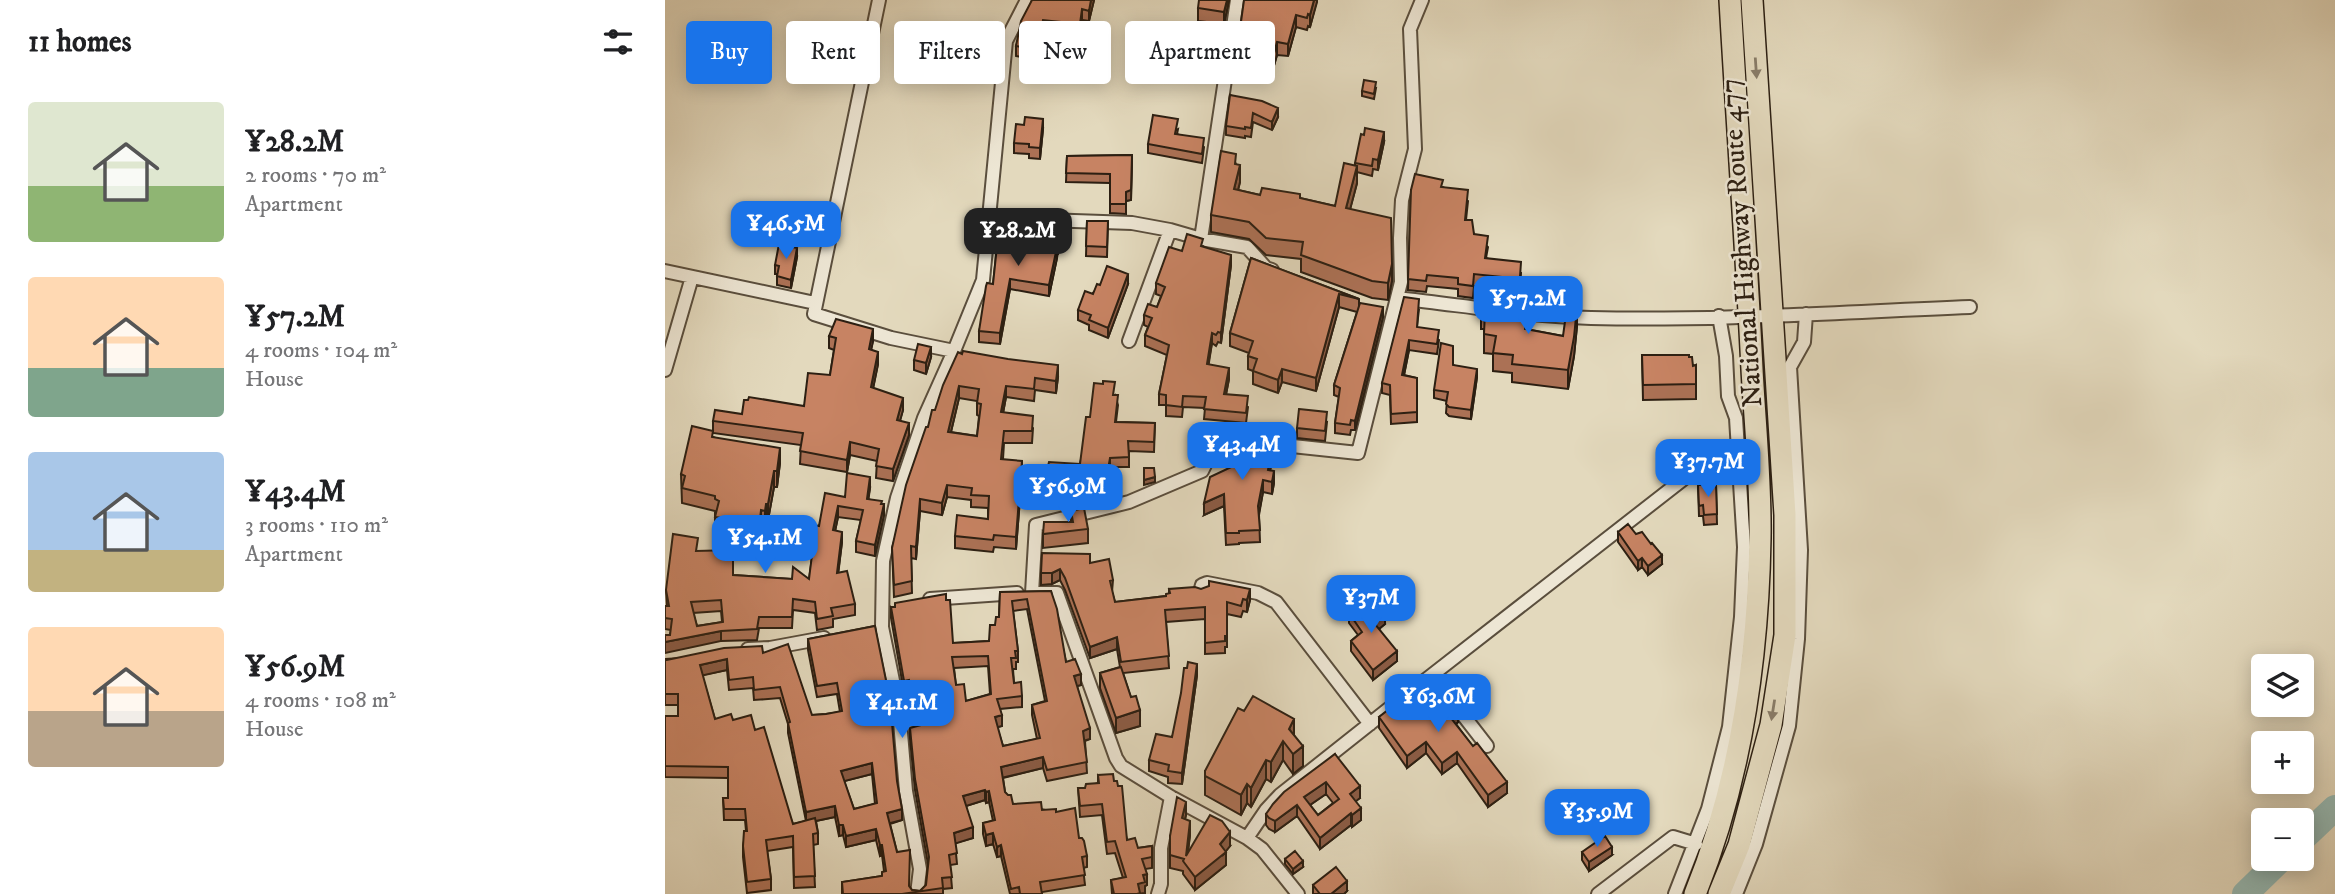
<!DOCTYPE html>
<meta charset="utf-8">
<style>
body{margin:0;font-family:"IM FELL DW Pica",serif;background:#f2f2f2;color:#202124;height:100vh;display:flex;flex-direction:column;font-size:26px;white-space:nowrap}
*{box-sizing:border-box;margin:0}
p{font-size:23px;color:#757577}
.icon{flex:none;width:38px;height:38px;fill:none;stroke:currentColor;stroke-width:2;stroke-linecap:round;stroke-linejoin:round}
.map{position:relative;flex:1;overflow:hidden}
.panel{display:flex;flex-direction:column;background:#fff;width:665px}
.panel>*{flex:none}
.hud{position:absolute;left:21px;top:21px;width:665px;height:63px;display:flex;gap:14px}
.fabs{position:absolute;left:1586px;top:654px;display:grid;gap:14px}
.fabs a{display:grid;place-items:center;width:63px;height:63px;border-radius:7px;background:#fff;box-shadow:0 4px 18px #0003;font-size:35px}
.price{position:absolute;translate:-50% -60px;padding:0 16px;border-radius:14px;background:#1a73e8;color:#fff;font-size:23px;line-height:46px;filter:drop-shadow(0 2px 4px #0008)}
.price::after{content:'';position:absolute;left:50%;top:42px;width:21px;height:16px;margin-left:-10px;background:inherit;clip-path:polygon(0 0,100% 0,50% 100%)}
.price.active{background:#222;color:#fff}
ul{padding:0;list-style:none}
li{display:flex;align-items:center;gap:21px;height:175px;padding:0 28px}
li span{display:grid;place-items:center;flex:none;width:196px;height:140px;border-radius:7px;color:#555}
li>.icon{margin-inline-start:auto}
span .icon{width:84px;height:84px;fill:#fffc;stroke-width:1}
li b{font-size:30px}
h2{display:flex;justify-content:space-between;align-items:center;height:84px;padding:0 28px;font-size:30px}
.pill{padding:0 24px;border-radius:7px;background:#fff;box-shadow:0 4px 18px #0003;font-size:24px;line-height:63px}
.pill.active{background:#1a73e8;color:#fff}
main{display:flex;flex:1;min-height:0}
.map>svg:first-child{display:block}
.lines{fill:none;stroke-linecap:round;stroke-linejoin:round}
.river{stroke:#95bab5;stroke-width:26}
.minor-casing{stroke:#5a4e3d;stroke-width:16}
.trunk-casing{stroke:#2c1f12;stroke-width:24}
.minor{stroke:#ede6d4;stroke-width:12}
.trunk{stroke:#e3d9bd;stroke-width:21}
.wall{fill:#ab7155;stroke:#2c1f12;stroke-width:2;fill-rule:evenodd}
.shaded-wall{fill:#8b5c45;stroke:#2c1f12;stroke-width:2}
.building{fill:#c78363;stroke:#2c1f12;stroke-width:2;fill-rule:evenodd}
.oneway{fill:#887c68}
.labels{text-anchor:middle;stroke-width:5;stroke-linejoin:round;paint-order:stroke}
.street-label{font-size:28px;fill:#2c1f12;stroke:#ede6d4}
</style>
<main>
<section class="panel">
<h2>11 homes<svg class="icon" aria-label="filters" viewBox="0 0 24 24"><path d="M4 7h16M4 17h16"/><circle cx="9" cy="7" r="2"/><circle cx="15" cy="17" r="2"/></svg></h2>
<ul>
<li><span style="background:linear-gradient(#dfe7d0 60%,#8fb573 0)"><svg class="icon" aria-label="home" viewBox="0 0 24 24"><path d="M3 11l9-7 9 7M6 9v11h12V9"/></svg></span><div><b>¥28.2M</b><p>2 rooms · 70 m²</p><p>Apartment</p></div></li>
<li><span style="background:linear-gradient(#ffd9b3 65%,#7fa58c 0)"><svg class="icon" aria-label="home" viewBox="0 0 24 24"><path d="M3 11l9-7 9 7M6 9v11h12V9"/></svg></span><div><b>¥57.2M</b><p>4 rooms · 104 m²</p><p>House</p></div></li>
<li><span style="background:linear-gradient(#a9c7e8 70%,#c2b280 0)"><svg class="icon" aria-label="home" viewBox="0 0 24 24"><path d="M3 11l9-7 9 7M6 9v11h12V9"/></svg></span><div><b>¥43.4M</b><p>3 rooms · 110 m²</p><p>Apartment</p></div></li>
<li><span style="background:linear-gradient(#ffd9b3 60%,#b9a48a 0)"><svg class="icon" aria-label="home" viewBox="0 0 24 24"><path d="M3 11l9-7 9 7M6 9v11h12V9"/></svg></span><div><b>¥56.9M</b><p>4 rooms · 108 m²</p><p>House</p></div></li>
</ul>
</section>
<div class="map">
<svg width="1670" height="894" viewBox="0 0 1670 894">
<rect width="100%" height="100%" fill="#e3d9bd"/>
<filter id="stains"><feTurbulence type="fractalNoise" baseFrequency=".00286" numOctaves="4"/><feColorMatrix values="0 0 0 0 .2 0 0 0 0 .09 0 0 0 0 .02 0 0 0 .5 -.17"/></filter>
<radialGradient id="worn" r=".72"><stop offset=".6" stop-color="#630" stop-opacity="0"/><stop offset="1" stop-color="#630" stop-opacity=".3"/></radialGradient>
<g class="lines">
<path class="river" d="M1636,840L1670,808
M1580,894L1616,859"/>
<g class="minor-casing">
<path id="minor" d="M214,0L149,314L226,338L289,351
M324,218L467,223L505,230L536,239L582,247L601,268L607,270
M536,239L572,0
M0,271L150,303
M740,299C802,306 864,316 926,318C1052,321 1179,312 1305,307
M464,341L505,230
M0,370L27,277
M590,442L693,453L736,282L735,238L737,200L750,149L745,29L757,0
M535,592L537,585L542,583L593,593L611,602L705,724
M367,593L371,525L464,502L537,471L555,435L572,439
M370,593H392L451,758L456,766L506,797L582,838L597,849L633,894
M265,599L352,593
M83,649L105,648L159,638
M767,675L1057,449L1081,450
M740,696L767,675L822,746
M582,838L601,810L615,795L726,707
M252,894L255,869L241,791L234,710L217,627L218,561L232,498L259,418L289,351L318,280L341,41L362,0
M493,894L496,884V848L506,797
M933,894L1008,837L1031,844
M1010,894L1043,809L1064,727L1076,617L1079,547L1071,418L1063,396L1061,356L1054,316
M1071,894L1091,844L1124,726L1133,639L1136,550L1125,367L1139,342L1141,314"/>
</g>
<g class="trunk-casing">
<path id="trunk" d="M1030,894C1076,781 1093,660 1095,538C1096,482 1090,425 1087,369C1081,246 1072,123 1065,0
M1054,894L1074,845L1106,725L1120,635V515L1087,0"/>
</g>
<use href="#minor" class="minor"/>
<use href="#trunk" class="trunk"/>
</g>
<path class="wall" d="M367,0H429L424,21L417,20L415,34L378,30L372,60L351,56V46Z
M564,0L559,24L533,21V8Z
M652,0L645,27L643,26L642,30L631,27L623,56L612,55L606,76L586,70V57L575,55V48H574V36Z
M491,57L488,78L476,76V66Z
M711,88L709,99L697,96V91Z
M565,95L613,117L607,130L588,122L586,137L580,136V138L561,135V126Z
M378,129L375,159L364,158V154L349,153V143Z
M513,129L512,134L539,147L537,163L483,153V144Z
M719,142L713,170L708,169L707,176L692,172V183L685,209L727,281L723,300L707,298L636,272V259L601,255L584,239L546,232V215L571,165L575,182L573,190L595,195L635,198L670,206L690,165V163Z
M467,155L466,200L461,201V214L445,213V183L401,182L402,156Z
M778,187L803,201L801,220L809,234L823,247L821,258L856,273L854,302L862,322L861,329L898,336L912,326L909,356L903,389L847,382V373L828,371V354L819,353V329H816V310L835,300V288L809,286L808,298L793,296V289L762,286L761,292L743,290L746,190Z
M422,221H443L442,257L421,256Z
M334,227L395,239L392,258L384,296L345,289L335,344L314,342V331L328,284Z
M538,246L566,265L556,343L553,342L551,346L547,343L543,365L564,379L561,394L583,407L581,423L539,419L540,408L518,407L517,417L501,416V405H494V394L502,355L480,346V335L483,327L479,325V315L492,307L496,296L491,294V283L517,251Z
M132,257L126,288L112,285V274H110V265Z
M586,258L694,299V306L718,317L690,430H686L685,435L670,433V423L674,397L669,395V385L692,312L674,307L651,391L617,382L613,393L588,384V371L583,369V356L584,353L565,346V333Z
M463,284L443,338L424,330V325L413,320V310L435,285Z
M754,309L752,327L774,340L772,354L744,350L739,375L752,378V422L726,424L725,395L717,393V383Z
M164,336L208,341L206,349L213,364L208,388L238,410L235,420L244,435L228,481L211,478L212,461L185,455L182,472L135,464L136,445L48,433V421L139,406L165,375L169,350L164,348Z
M297,354L393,377L391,393L370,390L369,401L341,397L338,413L368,428L367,443H339L338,459L357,473L351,549L329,547L328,552L290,548V536L323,519V508L306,507V500L282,497L277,515L255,511L251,559L246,558L247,593L229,597L227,548L263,427ZM294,398L312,401V415L314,416L312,436L286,432Z
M977,355L1024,357L1028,366L1031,365V399L978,400Z
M266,357L261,374L249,370V360Z
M788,365L812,377L806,419L784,416L781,413L782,401L769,398V390Z
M450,395L453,405L451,422L490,423L489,452L464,451V467H445L440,496L428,495L427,502L415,505L374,500V465L383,466L415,464L425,417Z
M662,422L660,441L632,438V428Z
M560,433L605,449L607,461L605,470L609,483L607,494L598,492L594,515L595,542L574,543V544L561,545L559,506L539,515L564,469V454L556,453V441Z
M48,437L115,463L112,487H109L103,520L101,519L100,526H96L93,555L72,553L73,536L50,532V511L17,503L16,474Z
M1033,485H1051L1052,524L1039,525L1038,516H1034Z
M205,488L203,499L216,504L219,515L210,556L191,552V541L196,520L173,517L170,531L177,542L173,573L190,604V615L168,619V627L152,630L150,613L128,610L127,628H94L92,640L56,641L5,635L6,630L0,629V606H2L1,590L32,551L68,575L127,579H144L147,558L137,557V551L128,549V538L154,526L180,497ZM56,611L57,622L32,626L28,613Z
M406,511L423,529V543L378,548V534L406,522Z
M953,532L997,564L983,575L977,567L973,570L953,542Z
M425,563L448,580L447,592L450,602L501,596L504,593V589L585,600L582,612L578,611L576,617L562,614V647H560V653L540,654V619L501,622L504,668L458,673L475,726L451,733L435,688V673L455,667L452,649L425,658L400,590L395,580L387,584L376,585V573Z
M386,591L401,662L416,685L412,686L425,739L420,741L422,773L382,781L378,768L338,778L340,792L348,804L391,812L414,838L422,856V867L418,868L420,885L377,892V894H345L336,856L332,857L328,844L321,846L318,834V823L328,821L324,802L321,803L320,800L301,806L308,838L290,843L292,864L285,865L287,888L278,889V894H177V882L217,876L219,871L217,855L215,856L211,840L181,847L178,835L174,836L170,817L151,821L153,833V844L148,845L150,887L129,888L128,847L102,851L106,879V890L82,893L78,857V846L81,831L80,820H59L58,798H63V778L0,777V716H13V705H0V659L98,653L147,715L161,714L175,712L172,694L152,697L143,650V639L210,626L237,820L225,824L232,852L244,886L247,890L255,891L261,885L263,864L250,790L245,739V728L254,726L244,691L239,692L226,618V607L288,643L324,641L334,617L335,592ZM362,609L380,701L367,705V715L372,739L338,746L332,727L337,726L335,709L357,707V696L349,683L348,669H351V662H353V651L348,611ZM323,666L325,694L301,701L291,685L289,668ZM62,670L64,690L88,688L89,700L115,698L123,724V733L141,821L128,824L90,730L68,720L50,719L37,675ZM207,774L210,804L189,809L179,781Z
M702,607L720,624L714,629L732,661L708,680L686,651V641L693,635L684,623V613Z
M532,675L517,784L503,783V777L484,771V760L507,737Z
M754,690L793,722L791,724L842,793L823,807L792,763L777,774L761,753L742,768L714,728V717Z
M629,735L638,766L628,774L618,760L606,782L601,779L586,807L582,803L576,815L540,795V771Z
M670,754L695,798L690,801L696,820L687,827L686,825L655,849L632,816L610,832L604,829L601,825V814ZM661,794L668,803L653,815L645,805Z
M433,775L449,781L462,840L473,848L487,846V868L480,869L482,885L480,886V893L476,894H447L446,880L458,878L450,853L442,854L437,815L415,817L413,788H420L433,783Z
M521,815L520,819L525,835L523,852L565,846L561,851V865L530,890L518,874V871L505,868V836Z
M917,852L947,855L924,871L917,860Z
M620,859L638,867L628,874L620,864Z
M648,885L682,891L679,894H648Z"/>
<path class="shaded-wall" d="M426,0H429L424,21V11Z
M562,0H564L559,24V12Z
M649,0H652V2L645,27V15Z
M417,9V20L415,34V24Z
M631,15V27L623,56V44Z
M378,20V30L372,60V50Z
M612,42V55L606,76V64Z
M491,47V57L488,78V67Z
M613,108V117L607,130V122Z
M378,119V129L375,159V148Z
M719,132V142L713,170V160Z
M467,155L466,200L461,201V192Z
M575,165V182L569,206V189Z
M692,166V183L681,225V208Z
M395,228V239L393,255V244Z
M392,247V258L384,296V285Z
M132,248V257L126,288V280Z
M566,255V265L556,343V333Z
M727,264V281L723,300V283Z
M463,274V284L443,338V328Z
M345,279V289L335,344V333Z
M674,294V307L651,391V378Z
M718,307V317L690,430V421Z
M912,307V326L909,356L903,389V370Z
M208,329V341L204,361V349Z
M547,333V343L542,375V364Z
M744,340V350L737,385V375Z
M266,347V357L261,374V363Z
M213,352V364L206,399V387Z
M393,365V377L391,393V381Z
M564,368V379L559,405V394Z
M617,369V382L613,393V380Z
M812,369V377L806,419V410Z
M294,386V398L283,444V432Z
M341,386V397L336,424V412Z
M238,398V410L232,432V420Z
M244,423V435L228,481V469Z
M185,442V455L182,472V460Z
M115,448V463L112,487V471Z
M607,449V461L603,482V470Z
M445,458V467L440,496V487Z
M357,461V473L351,549V537Z
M109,471V487L103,520V504Z
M609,471V483L607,494V482Z
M205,477V488L202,510V499Z
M490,477V482L479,485V480Z
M598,480V492L593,518V506Z
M282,485V497L277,515V503Z
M428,485L427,502L415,505V495Z
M559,494V506L539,515V503Z
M255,499V511L251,559V547Z
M101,504V519L100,526V511Z
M219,504V515L210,556V545Z
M173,506V517L168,541V530Z
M96,510V526L93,555V540Z
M177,532V542L172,584V573Z
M997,555V564L983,575V566Z
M977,558V567L973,570V561Z
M395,569V580L387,584V573Z
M585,589V600L582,612V600Z
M720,614V624L709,633V623Z
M56,631V641L0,653V642Z
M452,637V649L425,658V647Z
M732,651V661L708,680V670Z
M62,659V670L35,676V665Z
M532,664V675L517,784V773Z
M416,674V685L409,687V676Z
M244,680V691L239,692V681Z
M475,710V726L451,733V718Z
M793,711V722L786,729V718Z
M337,715V726L330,728V717Z
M629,719V739L624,729Z
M425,728V739L418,741V731Z
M618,741V760L606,782V762Z
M761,742V753L742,768V756Z
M638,746V766L628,774V754Z
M792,752V763L777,774V763Z
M378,757V768L336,778V767Z
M601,760V779L586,807V788Z
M207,763V774L176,782V771Z
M661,782V794L639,809V797Z
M842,782V793L823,807V795Z
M582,784V803L576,815V795Z
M695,786V798L685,806V794Z
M320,790V800L298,807V796Z
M324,791V802L321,803V792Z
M521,802V815L517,831V818Z
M632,805V816L610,832V821Z
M170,806V817L141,823V812Z
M696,808V820L687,827V815Z
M237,809V820L222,824V813Z
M686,813V825L655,849V838Z
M525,821V835L521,865V856Z
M174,825H178V835L174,836Z
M308,827V838L289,844V833Z
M211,829V840L181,847V836Z
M565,832V846L557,856L561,852V865L530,890V877Z
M328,833V844L321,846V835Z
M215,845H217V855L215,856Z
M336,845V856L332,857V847Z
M947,847V855L924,871V862Z
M638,861V867L628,874V869Z
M482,874V885L480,886V893L472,894L473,884L478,875Z
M682,881V891L679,894H666Z"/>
<path class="building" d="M367,0H426L424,11L417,9L415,24L378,20L372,50L351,46L356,21Z
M534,0H562L559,12L533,8Z
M579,0H649L645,15L643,14L642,18L631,15L623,44L612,42L606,64L586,58L589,45L575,43L576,36H574Z
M478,46L491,47L488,67L476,66Z
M699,80L711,82L709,94L697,91Z
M565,95L597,101L613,108L607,122L588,113L586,128L580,127V129L561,126Z
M488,115L513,119L510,134L539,138L537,154L483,144Z
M360,117L378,119L375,148L364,147V144L349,143L351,124L359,125Z
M700,128L719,132L713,160L708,159L707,166L690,163L696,134L699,135Z
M556,151L571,154L570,164L575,165L569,189L595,195L597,188L635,194V198L670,206L679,163L692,166L681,208L726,218L727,264L723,283L707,281L636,255L638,242L601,238L584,222L546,215Z
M467,155L466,190L461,192V204H445V174L401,173L402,156Z
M750,174L778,180L776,187L803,190L800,220H807L809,234L823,236L820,258L856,262L854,292L835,289L836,277L809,274L808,286L793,284V278L762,275L761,281L743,279L746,190Z
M422,221H443L442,247L421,246Z
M362,226L377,228V226L395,228L393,244H383L392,247L384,285L345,279L335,333L314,331L321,286L322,283L328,284L334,227L362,230Z
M522,234L538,239L536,246L566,255L556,333L553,332L551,335L547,333L542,364L564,368L559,394L583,396L581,413L539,409L541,397L518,396L517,407L501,405V395L494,394L504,345L480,335L487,318L479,315L483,304L492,307L500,287L491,283L504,247L517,251Z
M114,244L132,248L126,280L112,276L114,266L110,265Z
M586,258L694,299L674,294L651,378L617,369L613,380L588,371L592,359L583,356L588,341L565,333Z
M442,266L463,274L443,328L424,320L426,315L413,310L420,291L428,294L432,284L435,285Z
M739,297L754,299L752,327L774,330L772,344L744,340L737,375L752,378V412L726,414L725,385L717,383Z
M817,298L862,303L860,329L898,336L902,307H912L909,337L903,370L847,364L848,355L828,353L831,336L819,334L820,311L816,310Z
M695,303L718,307L690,421L686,420L685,425L670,423L675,388L669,385Z
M171,319L208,329L204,349L213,352L206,387L238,398L232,420L244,423L228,469L211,466L214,449L185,442L182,460L135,451L138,433L48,421L50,410L77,414L79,400H83L84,397L139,406L143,373L165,375L171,338L164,336Z
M776,343L788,346V365L812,369L806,410L784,407L781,404L783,392L769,390Z
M253,344L266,347L261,363L249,360Z
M298,351L343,359L393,365L391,381L370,378L369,389L341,386L336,412L368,416L367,431H339L336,459L357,461L351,537L329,535L328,540L290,536L292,515L323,519L324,496L306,495L307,488L282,485L277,503L255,499L251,547L246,546L247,581L229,585L227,548L241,485L261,427H263L267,410H270L278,385L293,352L297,354ZM294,386L314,389L312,403L316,404L312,436L283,432Z
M977,355H1024V357H1027L1028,366L1031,365V384L978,385Z
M438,381L450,382L448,395H453L450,422L490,423L489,442L463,441L464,457L445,458L440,487L428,485L427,492L415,495L374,491V465L383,466L384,462L415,464L421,417H425L429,383L438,384Z
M634,409L662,412L660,431L632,428Z
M27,426L48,431L47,437L115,448L112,471H109L103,504H101L100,511L96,510L93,540L72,538L74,520L50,517L54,501L50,499V496L17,488L20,476L16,474Z
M560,433L605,441L604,449H607L603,470L609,471L607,482L598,480L593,506L595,530L574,531V533H561L559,494L539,503L545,477L575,463L564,461V442L556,441Z
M479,468H489L490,477L479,480Z
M182,473L205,477L202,499L217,501L216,504H219L210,545L191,541L198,510L173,506L168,530L177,532L172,573L182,571L190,604L166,608L168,616L152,619L150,602L128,599L127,617H94L92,629L56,631L0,642V635H5L7,619L0,618V606H4L1,590L8,534L33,538L31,551L68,550V575L127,579L128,567L144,579L148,547L137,546L138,540L128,538L131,522L154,526L160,493L180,497ZM56,600L58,622L32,626L26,602Z
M1033,485H1051L1052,514L1039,515L1038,505L1034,506Z
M419,508L423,529L378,534L379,522H408L406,511Z
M963,524L971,534L977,532L986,544L987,543L997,555L983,566L977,558L973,561L953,532Z
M377,553L425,554V563L444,559L448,580L445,581L450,602L501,596V594L505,593L504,589L530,587L536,589L544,586V581L585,589L582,600L578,599L576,606L562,602V636H560V641L540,643V607L500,610L504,656L456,662L452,637L425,647L400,578L395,569L387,573H376Z
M386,591L392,609L401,662L410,659L416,674L409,676L425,728L418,731L422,762L382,770L378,757L336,767L340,792L343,795H346L348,804L376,802L377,810L391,809V812L410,808L414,838H417L419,841L422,856L417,857L420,875L375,882L377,894H355L354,887L346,889L336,845L332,847L328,833L321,835L318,823L330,820L324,791L321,792L320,790L298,796L308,827L289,833L292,853L284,855L287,877L277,878L278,888L237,894H178L177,882L217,876V872L221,871L217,845H215L211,829L181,836L178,825H174L170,806L141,812L123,723L125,722L115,687L89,690L88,677L64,680L62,659L35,665L50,719L66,714L68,720L86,715L90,730L99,727L128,824L150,818L153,833L148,834L150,876L129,877L128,836L101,840L106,879L82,882L78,846L79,831H82L80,809H59L58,798H63V767L0,766V716H13V694H0V659L2,660L59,648L97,646L98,653L123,644L147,715L161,714L177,711L172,683L152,686L143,639L210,626L225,700L232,781L237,809L222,813L232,852L245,850L244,886L247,890L255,891L261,885L264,857L250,779L245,728L256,725L244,680L239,681L226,607H230V603L281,594V600H285L288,643L324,641L325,625H330L331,617H334L335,592ZM362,599L382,701L367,705L375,738L338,746L330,717L337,715L332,699L357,696L356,682L349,683L346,658H351L350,651H353L347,601ZM323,656L326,694L301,701L299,684L291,685L287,657ZM207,763L212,803L189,809L176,771Z
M711,601L720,614L709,623L732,651L708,670L686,641L697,632L684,613L698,603L702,607Z
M523,662L532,664L517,773L503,771L504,765L484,760L491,734L507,737L516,693L519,668H522Z
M456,667L466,697L471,696L475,710L451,718L435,673Z
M764,683L778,701L783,698L793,711L786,718L808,746L812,743L842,782L823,795L792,752L777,763L761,742L742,756L714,717L752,687L754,690Z
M588,696L629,719L624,729L638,746L628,754L618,741L606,762L601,760L586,788L582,784L576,795L540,776V771L573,708L579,711Z
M670,754L695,786L685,794L696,808L687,815L686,813L655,838L632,805L610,821L604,818L601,814L608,804L619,792ZM661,782L674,799L653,815L639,797Z
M448,774L449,781H452L453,786H457L462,840L470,838L473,848L487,846V857L477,859L482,874L478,875L480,882L473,884L475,893L472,894H449L446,880L461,877L450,841L442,842L437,804L415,806L413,788H420L421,784L434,783L433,775Z
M512,797L521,802L517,818L525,821L521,856L545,815L557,821L565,832L555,844L561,852L530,877L518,861L519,859L505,855V836Z
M940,836L947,847L924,862L917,852Z
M630,851L638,861L628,869L620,859Z
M671,867L682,881L666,894H655L648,885Z"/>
<defs><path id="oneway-solid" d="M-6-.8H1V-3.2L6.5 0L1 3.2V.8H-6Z" transform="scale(1.75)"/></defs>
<g class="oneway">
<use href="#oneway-solid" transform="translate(1091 68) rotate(86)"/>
<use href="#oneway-solid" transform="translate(1108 710) rotate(99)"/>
</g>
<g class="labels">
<g class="street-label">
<text transform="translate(1075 243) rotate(-94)" y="10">National Highway Route 477</text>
</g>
</g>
<rect width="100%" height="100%" filter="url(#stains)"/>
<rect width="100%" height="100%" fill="url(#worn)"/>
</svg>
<div class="fabs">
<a><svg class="icon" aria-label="layers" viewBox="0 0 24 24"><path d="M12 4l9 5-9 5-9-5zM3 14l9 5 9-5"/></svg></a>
<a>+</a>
<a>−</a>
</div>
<b class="price" style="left:121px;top:261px">¥46.5M</b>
<b class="price active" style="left:353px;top:268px">¥28.2M</b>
<b class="price" style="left:863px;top:336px">¥57.2M</b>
<b class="price" style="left:577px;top:482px">¥43.4M</b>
<b class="price" style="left:1043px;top:499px">¥37.7M</b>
<b class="price" style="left:403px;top:524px">¥56.9M</b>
<b class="price" style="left:100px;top:575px">¥54.1M</b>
<b class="price" style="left:706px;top:635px">¥37M</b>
<b class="price" style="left:773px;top:734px">¥63.6M</b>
<b class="price" style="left:237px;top:740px">¥41.1M</b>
<b class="price" style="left:932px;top:849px">¥35.9M</b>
<div class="hud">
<a class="pill active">Buy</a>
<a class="pill">Rent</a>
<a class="pill">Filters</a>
<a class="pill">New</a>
<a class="pill">Apartment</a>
</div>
</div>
</main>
